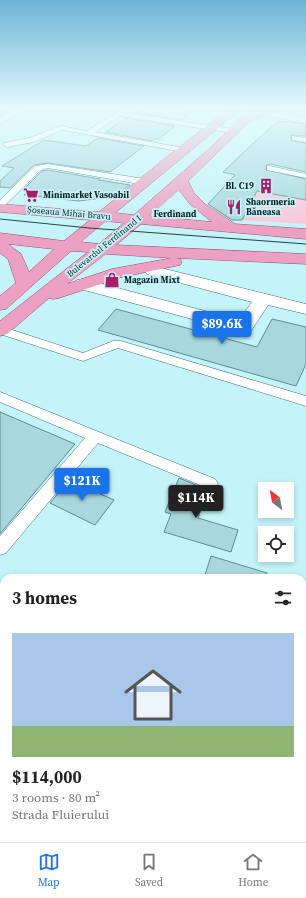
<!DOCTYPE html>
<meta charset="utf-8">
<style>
body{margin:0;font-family:"Source Serif 4",serif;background:#f2f2f2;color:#222;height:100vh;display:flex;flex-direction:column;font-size:15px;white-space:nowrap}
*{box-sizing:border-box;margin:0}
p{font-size:13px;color:#767676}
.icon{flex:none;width:22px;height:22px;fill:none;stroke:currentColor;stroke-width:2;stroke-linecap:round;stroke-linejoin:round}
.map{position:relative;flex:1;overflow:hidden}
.drawer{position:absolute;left:0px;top:574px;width:306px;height:268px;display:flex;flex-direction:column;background:#fff;border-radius:12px 12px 0 0;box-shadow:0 2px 6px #0003}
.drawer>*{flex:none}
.needle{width:26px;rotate:329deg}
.tools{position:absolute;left:258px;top:482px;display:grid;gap:8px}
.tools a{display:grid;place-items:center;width:36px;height:36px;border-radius:0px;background:#fff;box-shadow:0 2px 6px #0003;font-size:20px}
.price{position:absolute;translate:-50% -34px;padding:0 9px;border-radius:4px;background:#1a73e8;color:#fff;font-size:13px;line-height:26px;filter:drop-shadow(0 1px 2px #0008)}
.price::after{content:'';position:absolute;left:50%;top:24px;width:12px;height:9px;margin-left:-6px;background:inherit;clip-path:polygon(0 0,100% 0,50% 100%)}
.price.on{background:#222;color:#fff}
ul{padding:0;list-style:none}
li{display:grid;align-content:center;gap:8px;height:212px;padding:0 12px}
li span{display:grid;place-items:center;height:124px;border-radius:0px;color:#555}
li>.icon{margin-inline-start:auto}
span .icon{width:72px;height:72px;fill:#fffc;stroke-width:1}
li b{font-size:17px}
h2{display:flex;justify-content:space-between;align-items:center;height:48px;padding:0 12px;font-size:17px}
.dock{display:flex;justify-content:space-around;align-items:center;height:56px;border-top:1px solid #e0e0e0;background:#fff;font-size:11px;color:#767676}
.dock a{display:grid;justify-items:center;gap:2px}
.dock .on{color:#1a73e8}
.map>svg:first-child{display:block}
.green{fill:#f9c7d9}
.building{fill:#a8d8dd;stroke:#5d8b8f}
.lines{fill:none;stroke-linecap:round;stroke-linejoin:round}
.lane-casing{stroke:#3e6b6f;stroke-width:1}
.street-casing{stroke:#3e6b6f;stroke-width:1}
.primary-casing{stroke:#964c6f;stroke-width:1}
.path{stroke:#80a5a9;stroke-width:1.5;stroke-dasharray:1.5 1.5;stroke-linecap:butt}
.lane{fill:#fff;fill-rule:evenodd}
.street{fill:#fff;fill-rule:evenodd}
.primary{fill:#eca1c2;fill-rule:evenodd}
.tram{stroke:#2a4144;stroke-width:1}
.labels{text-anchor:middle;stroke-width:3.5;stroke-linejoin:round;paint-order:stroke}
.far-poi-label{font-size:9px;font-weight:bold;fill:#0d2022;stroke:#c4f4f9;text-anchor:start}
.far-street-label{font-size:9px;fill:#0d2022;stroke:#c4f4f9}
.far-neighbourhood-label{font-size:9px;font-weight:bold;fill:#0d2022;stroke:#c4f4f9}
</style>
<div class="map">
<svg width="306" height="842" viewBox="0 0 306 842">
<rect width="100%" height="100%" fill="#c4f4f9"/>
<path class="green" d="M225,185L306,200V224L242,220L250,203L210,202Z"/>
<path class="building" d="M139,109H194L182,120L135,113Z
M126,118L175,126L159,139H155L152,141L106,132Z
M279,121L306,124V136L292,135L290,136L292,141L306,143V172L270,164L266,165V170L306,179V200L257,191L242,220H232L208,204L235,175L223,172L260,137Z
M98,138L144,146L110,172L48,163L34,165L10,188L0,187V181L14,168L2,166L44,140L86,146Z
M48,170L100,179L99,180L130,185L116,196L79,201L24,195L29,190H23L42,171Z
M116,309L257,347L272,319L306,327V364L296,386L98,330Z
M0,412L75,444L0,534Z
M179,478L208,490L198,518L238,530L231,552L164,532L171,514L165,512Z
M69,480L114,500L95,525L50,503Z
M211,556L267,573V578H204Z"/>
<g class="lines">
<g class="lane-casing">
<path id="lane" d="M125,109H136L128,113L233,129L237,131L233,133L120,116L95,132L184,148L188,150L184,152L62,130L34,142L7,147L3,145L4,143L29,138L61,126L87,131L116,113Z
M292,136L306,138V142L292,140Z
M48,164L145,179L149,182L145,185L48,168L41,170L3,207L0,208V200L35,166Z
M267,166H270L306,174V178L267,170Z
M0,326L83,353L113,341H121L306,396V406L118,348L83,361L0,334Z
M0,392L215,479L218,483L215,487L210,489L205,487L98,443L6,553L0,555V536L85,438L0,402Z"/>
</g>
<g class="street-casing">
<path id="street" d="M14,109H28L0,124V117Z
M265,110L306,117V123L261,115L260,113Z
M153,266L306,304V314L268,305L251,331L244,333L77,288L75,284L77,280L83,279L239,320L252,302L147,274L145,271L147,268Z
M0,646L4,647V682L0,680Z
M306,694V772L302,773V695Z
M302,822L306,824V842H276V838H302Z
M122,838H161L163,842H124Z"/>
</g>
<g class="primary-casing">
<path id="primary" d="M229,109H241L115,213L134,215L211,147L250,109H261L260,111L265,109H281L249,122L188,181L194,193L205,204L235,224L306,229V239L141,224L116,245L306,254V264L176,258L180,259L182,262L180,265L122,277L59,298L53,299L49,298L7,334L0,336V321L88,252L71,251L6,309L0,310V296L16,283L8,259L0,253V233L64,241L90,220L0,212V204L99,212L163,160ZM179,190L190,204L212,222L149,216ZM106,221L124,223L99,244L81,242ZM8,244L54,249L29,272L21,254ZM106,254L172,258L112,269L67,284Z"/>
</g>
<path class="path" d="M65,113L72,109"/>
<use href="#lane" class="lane"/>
<use href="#street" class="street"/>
<use href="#primary" class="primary"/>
<path class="tram" d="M0,219L89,228L306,244"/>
</g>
<linearGradient id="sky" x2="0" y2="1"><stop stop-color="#6db4d6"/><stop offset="0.48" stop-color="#e4fafc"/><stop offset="1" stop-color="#e4fafc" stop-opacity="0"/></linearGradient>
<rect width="306" height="227" fill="url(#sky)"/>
<defs>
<g id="building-bare" transform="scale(1.2)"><path d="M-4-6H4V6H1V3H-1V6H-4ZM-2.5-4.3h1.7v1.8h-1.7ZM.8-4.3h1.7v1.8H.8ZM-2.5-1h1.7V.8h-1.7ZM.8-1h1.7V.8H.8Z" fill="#a81f66" stroke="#c4f4f9" stroke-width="2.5" paint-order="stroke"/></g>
<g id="supermarket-bare" transform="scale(1.2)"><path d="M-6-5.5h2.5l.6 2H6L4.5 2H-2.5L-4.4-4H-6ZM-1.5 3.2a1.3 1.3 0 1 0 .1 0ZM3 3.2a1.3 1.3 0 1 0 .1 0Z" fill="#a81f66" stroke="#c4f4f9" stroke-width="2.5" paint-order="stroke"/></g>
<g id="restaurant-bare" transform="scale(1.2)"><path d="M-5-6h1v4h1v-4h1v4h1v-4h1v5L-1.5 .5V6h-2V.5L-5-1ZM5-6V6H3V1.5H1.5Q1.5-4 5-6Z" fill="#a81f66" stroke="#c4f4f9" stroke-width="2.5" paint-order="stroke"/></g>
<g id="shop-bare" transform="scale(1.2)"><path d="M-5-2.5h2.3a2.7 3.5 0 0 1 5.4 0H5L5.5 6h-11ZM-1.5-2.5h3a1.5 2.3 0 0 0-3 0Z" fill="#a81f66" stroke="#c4f4f9" stroke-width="2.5" paint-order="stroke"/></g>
</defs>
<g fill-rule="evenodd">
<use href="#building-bare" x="266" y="186"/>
<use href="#supermarket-bare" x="31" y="195"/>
<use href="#restaurant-bare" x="234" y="207"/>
<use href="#shop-bare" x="112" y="280"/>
</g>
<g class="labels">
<g class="far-poi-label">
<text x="254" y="189" text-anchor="end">Bl. C19</text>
<text x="43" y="198">Minimarket Vasoabil</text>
<text x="246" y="205">Shaormeria<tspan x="246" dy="10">Băneasa</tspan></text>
<text x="124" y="283">Magazin Mixt</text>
</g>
<g class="far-street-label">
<text transform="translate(69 213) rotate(5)" y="3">Șoseaua Mihai Bravu</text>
<text transform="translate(104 246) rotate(-39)" y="3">Bulevardul Ferdinand I</text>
</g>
<g class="far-neighbourhood-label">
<text x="175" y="217">Ferdinand</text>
</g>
</g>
</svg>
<div class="tools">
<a><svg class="needle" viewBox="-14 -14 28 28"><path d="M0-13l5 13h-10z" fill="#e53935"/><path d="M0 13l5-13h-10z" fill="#767676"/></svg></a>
<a><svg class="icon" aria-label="locate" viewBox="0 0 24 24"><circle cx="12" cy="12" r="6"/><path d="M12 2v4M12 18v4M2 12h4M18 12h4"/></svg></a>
</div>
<b class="price" style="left:222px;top:345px">$89.6K</b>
<b class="price" style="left:82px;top:502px">$121K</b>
<b class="price on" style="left:196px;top:519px">$114K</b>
<section class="drawer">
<h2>3 homes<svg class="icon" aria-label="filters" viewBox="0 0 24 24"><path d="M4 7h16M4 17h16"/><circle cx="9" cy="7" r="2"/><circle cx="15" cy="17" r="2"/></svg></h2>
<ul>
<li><span style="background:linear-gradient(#a9c7e8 75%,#8fb573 0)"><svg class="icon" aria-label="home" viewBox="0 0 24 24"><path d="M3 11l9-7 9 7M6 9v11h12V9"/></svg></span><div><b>$114,000</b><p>3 rooms · 80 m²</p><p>Strada Fluierului</p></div></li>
</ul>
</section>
</div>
<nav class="dock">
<a class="on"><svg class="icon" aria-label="map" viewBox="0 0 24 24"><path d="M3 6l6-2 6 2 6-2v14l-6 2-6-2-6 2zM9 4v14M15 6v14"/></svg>Map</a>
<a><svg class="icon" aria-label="saved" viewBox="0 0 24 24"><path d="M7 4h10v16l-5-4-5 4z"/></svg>Saved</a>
<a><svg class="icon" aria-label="home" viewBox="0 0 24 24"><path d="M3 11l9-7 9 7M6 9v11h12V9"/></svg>Home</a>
</nav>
